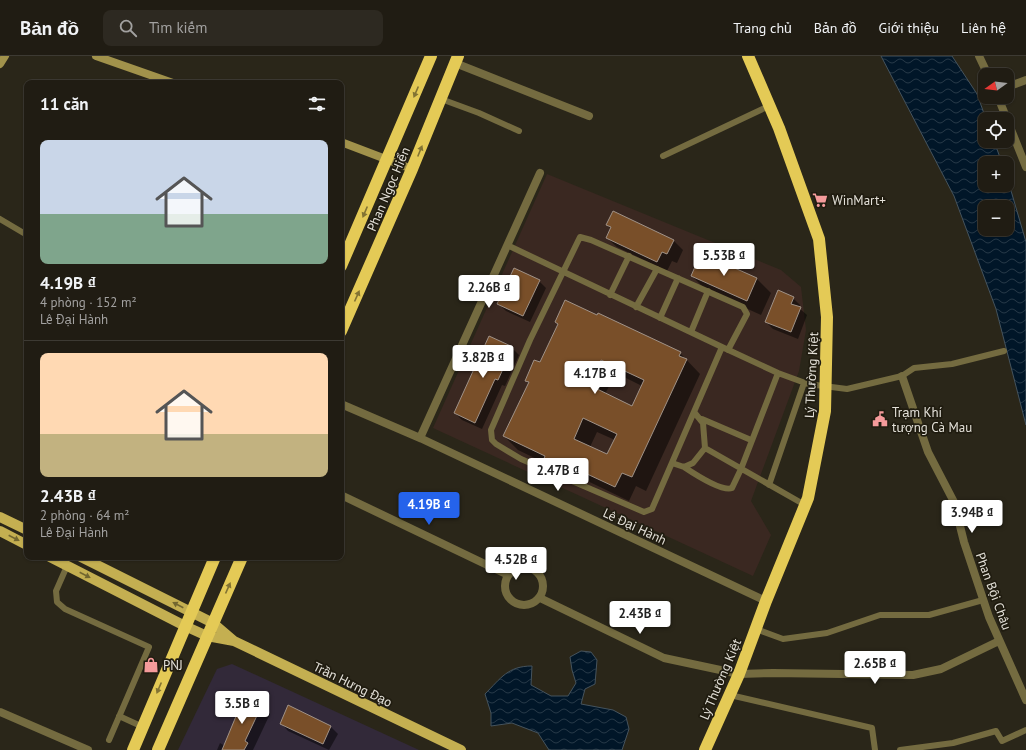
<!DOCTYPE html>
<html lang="vi">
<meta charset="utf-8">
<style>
body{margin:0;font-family:"PT Sans",sans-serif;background:#2d2921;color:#f1f3f6;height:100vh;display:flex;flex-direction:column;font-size:15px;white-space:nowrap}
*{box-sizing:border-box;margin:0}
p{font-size:13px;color:#a2a1a0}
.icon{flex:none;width:22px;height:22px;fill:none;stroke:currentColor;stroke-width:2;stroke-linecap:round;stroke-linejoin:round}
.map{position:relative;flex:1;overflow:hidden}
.sheet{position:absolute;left:24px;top:24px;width:320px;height:480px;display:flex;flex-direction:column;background:#201c13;border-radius:8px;box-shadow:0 1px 3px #0004,0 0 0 1px #3d3a33}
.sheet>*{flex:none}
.needle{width:26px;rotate:256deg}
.fabs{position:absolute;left:978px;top:12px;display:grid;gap:8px}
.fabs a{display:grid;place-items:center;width:36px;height:36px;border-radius:8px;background:#201c13;box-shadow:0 1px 3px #0004,0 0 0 1px #3d3a33;font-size:20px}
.price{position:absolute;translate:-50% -34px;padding:0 9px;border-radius:4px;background:#fff;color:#222;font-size:13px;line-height:26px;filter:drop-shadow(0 1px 2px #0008)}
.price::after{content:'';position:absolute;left:50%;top:24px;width:12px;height:9px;margin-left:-6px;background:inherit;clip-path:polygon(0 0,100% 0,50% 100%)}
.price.selected{background:#2563eb;color:#fff}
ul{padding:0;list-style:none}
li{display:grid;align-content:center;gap:8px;height:212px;padding:0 16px}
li+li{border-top:1px solid #3d3a33}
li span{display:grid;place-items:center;height:124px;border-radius:8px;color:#555}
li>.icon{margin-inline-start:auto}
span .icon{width:72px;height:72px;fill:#fffc;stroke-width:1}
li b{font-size:17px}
h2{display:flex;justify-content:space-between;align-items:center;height:48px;padding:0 16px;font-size:17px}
header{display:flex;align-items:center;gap:24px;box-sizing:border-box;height:56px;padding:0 20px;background:#201c13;border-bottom:1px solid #3d3a33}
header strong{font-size:19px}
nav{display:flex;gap:22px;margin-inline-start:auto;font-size:14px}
.search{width:280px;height:36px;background:#2d2921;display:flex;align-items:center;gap:10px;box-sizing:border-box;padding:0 14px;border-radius:8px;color:#a2a1a0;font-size:15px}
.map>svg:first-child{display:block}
.commercial{fill:#322939}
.medical{fill:#3a2821}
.water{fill:url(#water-waves);stroke:#45535d;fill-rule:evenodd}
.shadow{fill:#0007;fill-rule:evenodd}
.building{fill:#794f29;stroke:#a09287;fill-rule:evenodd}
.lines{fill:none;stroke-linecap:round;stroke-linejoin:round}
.lane{stroke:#746b40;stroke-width:6}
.street{stroke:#746b40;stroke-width:8}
.secondary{stroke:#a1924b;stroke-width:8}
.primary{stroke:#c4af51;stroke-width:10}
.highway{stroke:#e4ca56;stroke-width:12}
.oneway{fill:#827333}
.oneway2{fill:#726630}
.labels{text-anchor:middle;stroke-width:3.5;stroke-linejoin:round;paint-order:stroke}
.street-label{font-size:13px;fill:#e4e1d9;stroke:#201c10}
.poi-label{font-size:13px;fill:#e4e1d9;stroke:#201c10;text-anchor:start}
</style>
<header>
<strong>Bản đồ</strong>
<div class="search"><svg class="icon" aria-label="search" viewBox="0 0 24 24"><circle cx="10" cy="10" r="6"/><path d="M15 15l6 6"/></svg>Tìm kiếm</div>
<nav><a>Trang chủ</a><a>Bản đồ</a><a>Giới thiệu</a><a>Liên hệ</a></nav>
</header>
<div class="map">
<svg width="1026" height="694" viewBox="0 0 1026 694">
<defs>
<pattern id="water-waves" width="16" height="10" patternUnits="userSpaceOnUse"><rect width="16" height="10" fill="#011628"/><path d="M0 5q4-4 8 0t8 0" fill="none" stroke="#263847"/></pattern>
</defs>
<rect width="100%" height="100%" fill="#2a2619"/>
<path class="commercial" d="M232,608L419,694H178L217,613Z"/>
<path class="medical" d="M547,118L781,214L801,231L806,274L799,315L751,445L771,479L753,520L433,372Z"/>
<path class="water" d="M881,0H952L977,38L986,63L985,85H994L1002,107H985V129H1007V121L1026,186V369L996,253L954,140ZM985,151H1007V173H985Z
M581,595L591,596L597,604L595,628L585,633L581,648L613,654L626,661L629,673L622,694H549L538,677L512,667L491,670V657L485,638C501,622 508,610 532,610L531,629L551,640H568L576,627L572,614L570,601Z"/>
<path class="shadow" d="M607,169L673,184L683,194L677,207L672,205L667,215L617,191L607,182L611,173Z
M692,220L757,223L771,237L761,259L706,234Z
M539,225L546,232L530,266L506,255L499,248Z
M793,242L800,249L799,252L807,259L798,283L773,273L766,266Z
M556,266L680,297L700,318L646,435L636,430L629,445L571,417L568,424L558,419L545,407L518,394L504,380L529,328L526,324L540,308L558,268ZM616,317L642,330L632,351L605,338ZM597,376L615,384L608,400L590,391Z
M512,292L519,299L505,330L502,329L482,373L462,364L455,357Z
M261,650L270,658L253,694H217L220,687L225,690Z
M281,667L330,670L338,678L329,694L288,675Z"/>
<path class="building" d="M613,155L674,184L667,198L662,196L657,206L606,182L611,171L606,169Z
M701,197L757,222L747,245L691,220Z
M514,212L540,224L523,260L497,248Z
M778,234L794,241L791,248L801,251L791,276L765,266Z
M565,244L597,259L598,257L681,296L679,300L687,303L632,421L622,417L615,431L557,404L554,411L543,405L545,400L503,380L529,326L525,325L534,304L540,306L558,268L555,266ZM601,304L644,324L632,350L589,329ZM583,362L617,378L607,398L574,383Z
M489,280L513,291L498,324L495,323L475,367L454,357Z
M244,641L262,649L245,685L248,687L244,694H222Z
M288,649L331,670L323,688L280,668Z"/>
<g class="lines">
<path class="lane" d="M441,43L479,57L519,75
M663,100L769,50
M0,163L27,179
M507,189L722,291L778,317L808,328L847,333L902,320L914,312L952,308L1004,295
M610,239L629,200
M636,251L657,213
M660,262L678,222
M691,276L708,235
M722,291L652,453L644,456L521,403L496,388L492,384L491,374L530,284L580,181L591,184L743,251L747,258L728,294
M694,356L703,367L705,392L805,449
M702,363L751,384
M672,407L684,411L693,407L705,392
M684,411C693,417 722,436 732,432L741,413L778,317
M769,429L804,327
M67,510L56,535L57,546L65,553L149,591L109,684
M756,573L783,583L827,577L880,559H929L983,544
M730,639L872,672L875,694
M119,660L143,671
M900,694L953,687L996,675L1002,685L1026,674"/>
<path class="street" d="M979,0L988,19
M455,7L589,60
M1007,31L1026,24
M998,41L1026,111
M902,320L928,396L954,446L964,486L989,561L1026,644
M341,348L420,382L766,545
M420,382L540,117
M341,439L508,519
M505 530a19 19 0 1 1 38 0a19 19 0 1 1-38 0Z
M540,542L664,602L739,618L773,617L913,619L941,613L999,585
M0,656L88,694"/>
<path class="secondary" d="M96,0L173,27
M0,8L5,0
M341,86L412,113"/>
<path class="primary" d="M0,461L27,474
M0,475L27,489
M50,501L185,570L207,580L234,585L461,694
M81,501L213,567L234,585"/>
<path class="highway" d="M341,210L431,0
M341,275L412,113L458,0
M133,694L215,501
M158,694L242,501
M705,694L739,618L766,545L808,442L825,355L827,261L819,183L779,72L748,0"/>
</g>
<defs><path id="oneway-solid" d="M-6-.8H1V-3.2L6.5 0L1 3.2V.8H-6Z"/></defs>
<g class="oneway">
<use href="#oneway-solid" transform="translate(416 36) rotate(113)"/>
<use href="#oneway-solid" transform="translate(420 95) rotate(-68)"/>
<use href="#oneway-solid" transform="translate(365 156) rotate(113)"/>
<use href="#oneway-solid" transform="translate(357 240) rotate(-66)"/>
<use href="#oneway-solid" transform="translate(228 532) rotate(-66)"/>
<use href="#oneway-solid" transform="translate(159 632) rotate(113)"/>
</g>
<g class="oneway2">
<use href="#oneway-solid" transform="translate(14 482) rotate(27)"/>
<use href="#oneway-solid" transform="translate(85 519) rotate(27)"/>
<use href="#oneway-solid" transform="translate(178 549) rotate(-153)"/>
</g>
<defs>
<g id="supermarket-bare" transform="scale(1.2)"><path d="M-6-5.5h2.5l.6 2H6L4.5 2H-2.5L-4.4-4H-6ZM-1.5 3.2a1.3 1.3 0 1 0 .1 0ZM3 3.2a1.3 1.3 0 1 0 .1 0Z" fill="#f59b9b" stroke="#201c10" stroke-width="2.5" paint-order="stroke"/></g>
<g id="civic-bare" transform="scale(1.2)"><path d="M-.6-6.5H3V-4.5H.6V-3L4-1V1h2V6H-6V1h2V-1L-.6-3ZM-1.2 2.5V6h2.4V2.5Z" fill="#f59b9b" stroke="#201c10" stroke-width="2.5" paint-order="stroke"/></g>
<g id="shop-bare" transform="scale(1.2)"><path d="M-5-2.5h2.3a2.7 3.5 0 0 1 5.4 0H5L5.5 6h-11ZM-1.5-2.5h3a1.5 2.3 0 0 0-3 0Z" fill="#f59b9b" stroke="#201c10" stroke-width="2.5" paint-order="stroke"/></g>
</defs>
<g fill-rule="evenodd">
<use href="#supermarket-bare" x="820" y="144"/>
<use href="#civic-bare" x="880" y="363"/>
<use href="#shop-bare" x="151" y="609"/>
</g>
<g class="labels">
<g class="street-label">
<text transform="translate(388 133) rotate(-67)" y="5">Phan Ngọc Hiển</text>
<text transform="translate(811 319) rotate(-87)" y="5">Lý Thường Kiệt</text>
<text transform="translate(635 470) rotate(25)" y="5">Lê Đại Hành</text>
<text transform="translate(994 535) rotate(70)" y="5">Phan Bội Châu</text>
<text transform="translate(720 623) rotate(-67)" y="5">Lý Thường Kiệt</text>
<text transform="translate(353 628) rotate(26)" y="5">Trần Hưng Đạo</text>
</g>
<g class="poi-label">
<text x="832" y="149">WinMart+</text>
<text x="892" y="361">Trạm Khí<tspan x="892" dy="15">tượng Cà Mau</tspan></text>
<text x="163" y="614">PNJ</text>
</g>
</g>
</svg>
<div class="fabs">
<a><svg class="needle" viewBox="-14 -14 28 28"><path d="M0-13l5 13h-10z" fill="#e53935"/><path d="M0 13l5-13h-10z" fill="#a2a1a0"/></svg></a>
<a><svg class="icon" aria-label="locate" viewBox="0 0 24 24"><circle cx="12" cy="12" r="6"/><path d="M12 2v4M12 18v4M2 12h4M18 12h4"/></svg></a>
<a>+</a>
<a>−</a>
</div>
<b class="price" style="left:724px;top:221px">5.53B ₫</b>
<b class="price" style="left:489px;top:253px">2.26B ₫</b>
<b class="price" style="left:483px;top:323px">3.82B ₫</b>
<b class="price" style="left:595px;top:339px">4.17B ₫</b>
<b class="price" style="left:558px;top:436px">2.47B ₫</b>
<b class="price selected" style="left:429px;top:470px">4.19B ₫</b>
<b class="price" style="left:972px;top:478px">3.94B ₫</b>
<b class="price" style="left:516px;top:525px">4.52B ₫</b>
<b class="price" style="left:640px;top:579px">2.43B ₫</b>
<b class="price" style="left:875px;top:629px">2.65B ₫</b>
<b class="price" style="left:242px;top:669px">3.5B ₫</b>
<section class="sheet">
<h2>11 căn<svg class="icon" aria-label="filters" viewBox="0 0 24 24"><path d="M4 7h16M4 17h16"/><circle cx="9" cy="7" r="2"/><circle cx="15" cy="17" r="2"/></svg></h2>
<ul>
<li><span style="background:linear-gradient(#c9d6e8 60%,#7fa58c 0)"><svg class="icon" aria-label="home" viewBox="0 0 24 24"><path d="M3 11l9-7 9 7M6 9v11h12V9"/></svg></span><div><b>4.19B ₫</b><p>4 phòng · 152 m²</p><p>Lê Đại Hành</p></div></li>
<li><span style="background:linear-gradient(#ffd9b3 65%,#c2b280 0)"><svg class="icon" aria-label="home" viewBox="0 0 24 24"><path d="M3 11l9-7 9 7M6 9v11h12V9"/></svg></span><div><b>2.43B ₫</b><p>2 phòng · 64 m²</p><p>Lê Đại Hành</p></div></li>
</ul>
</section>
</div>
